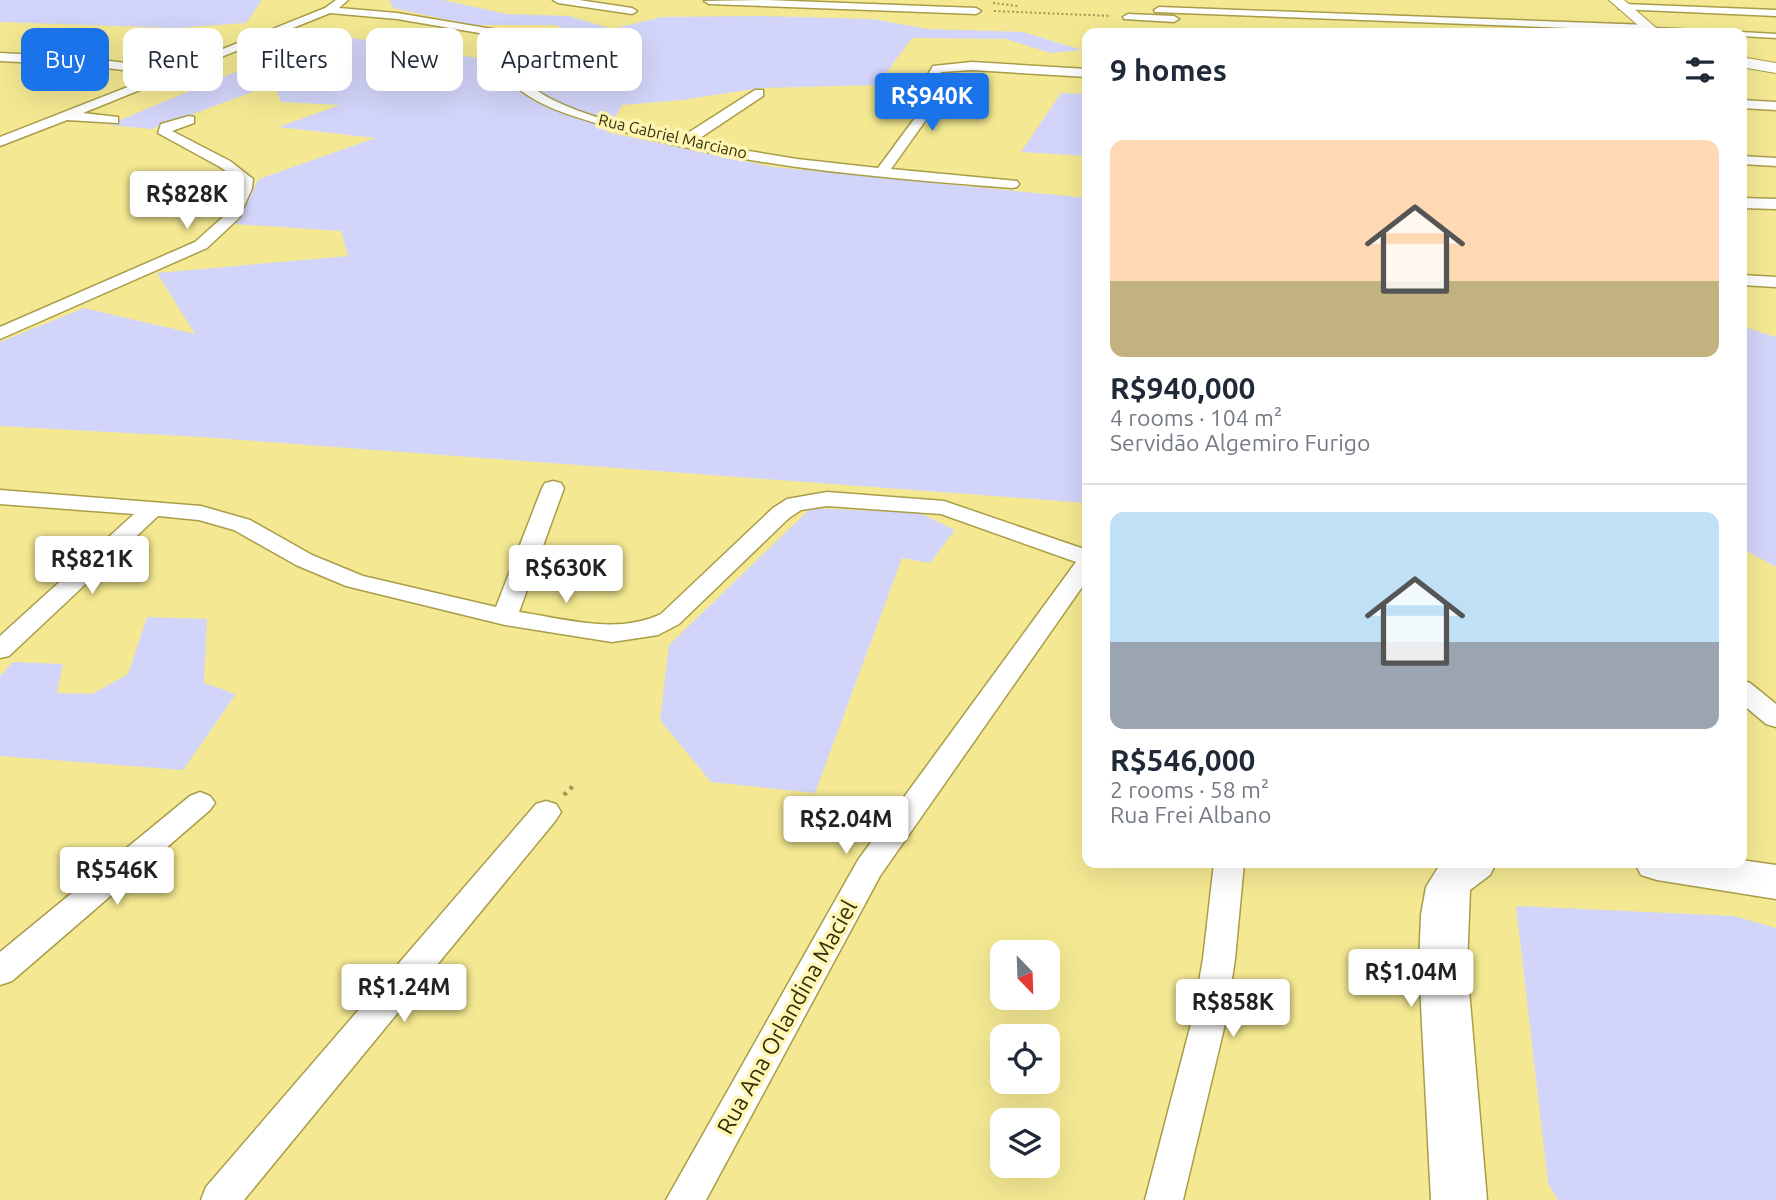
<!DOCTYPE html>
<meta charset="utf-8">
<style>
body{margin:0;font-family:Ubuntu,sans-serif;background:#f2f2f3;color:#1f2937;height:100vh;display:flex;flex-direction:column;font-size:26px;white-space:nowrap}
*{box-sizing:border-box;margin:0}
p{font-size:23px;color:#747a83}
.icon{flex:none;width:38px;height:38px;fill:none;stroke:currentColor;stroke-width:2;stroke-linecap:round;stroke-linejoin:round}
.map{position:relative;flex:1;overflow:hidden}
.panel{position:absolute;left:1082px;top:28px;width:665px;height:840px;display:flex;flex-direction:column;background:#fff;border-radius:14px;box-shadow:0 7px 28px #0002}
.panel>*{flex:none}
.hud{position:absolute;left:21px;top:28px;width:665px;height:63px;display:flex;gap:14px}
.needle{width:46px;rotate:157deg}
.tools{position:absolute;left:990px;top:940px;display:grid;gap:14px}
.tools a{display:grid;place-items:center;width:70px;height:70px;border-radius:14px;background:#fff;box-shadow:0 7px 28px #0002;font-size:35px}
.price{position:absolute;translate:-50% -60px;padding:0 16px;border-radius:7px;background:#fff;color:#222;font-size:23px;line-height:46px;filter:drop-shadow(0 2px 4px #0008)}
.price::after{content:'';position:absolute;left:50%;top:42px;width:21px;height:16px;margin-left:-10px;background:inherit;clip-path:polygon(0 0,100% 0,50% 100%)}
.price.selected{background:#1a73e8;color:#fff}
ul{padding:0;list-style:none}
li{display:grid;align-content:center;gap:14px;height:371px;padding:0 28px}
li+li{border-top:2px solid #e0e1e3}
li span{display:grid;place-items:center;height:217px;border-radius:14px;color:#555}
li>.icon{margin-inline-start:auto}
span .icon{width:126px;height:126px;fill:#fffc;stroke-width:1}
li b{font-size:30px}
h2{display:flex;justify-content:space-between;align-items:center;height:84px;padding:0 28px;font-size:30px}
.pill{padding:0 24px;border-radius:14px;background:#fff;box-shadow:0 7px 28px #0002;font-size:24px;line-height:63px}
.pill.selected{background:#1a73e8;color:#fff}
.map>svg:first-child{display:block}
.green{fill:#d2d5f9}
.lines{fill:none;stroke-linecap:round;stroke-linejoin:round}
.service-casing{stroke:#a99d48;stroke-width:3}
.minor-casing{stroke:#a99d48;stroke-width:3}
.tertiary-casing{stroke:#a99d48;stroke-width:2}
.secondary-casing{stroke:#a99d48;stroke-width:3}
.path-far1{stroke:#a09857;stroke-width:2;stroke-dasharray:2 2.5;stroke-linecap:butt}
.path{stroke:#a09857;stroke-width:4.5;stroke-dasharray:3.5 5;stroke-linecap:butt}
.service{fill:#fff;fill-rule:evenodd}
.minor{fill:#fff;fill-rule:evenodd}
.tertiary{fill:#fff;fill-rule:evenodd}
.secondary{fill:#fff;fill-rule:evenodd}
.labels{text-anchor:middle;stroke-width:7;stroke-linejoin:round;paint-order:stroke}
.far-street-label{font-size:16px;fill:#35300b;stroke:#fef6b2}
.near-street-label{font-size:23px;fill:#35300b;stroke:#fef6b2}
</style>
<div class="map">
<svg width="1776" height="1200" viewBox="0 0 1776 1200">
<rect width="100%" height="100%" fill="#f4e992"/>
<path class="green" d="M0,0H262L246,23L175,28L0,22Z
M389,0H443L507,14L569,16L612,29L662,17L758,16L873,19L928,29L1023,32L1082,50L1050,53L1006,39L912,38L877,85L760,88L683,100L622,105L606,132L773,167L1087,198V503L201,437L0,426V342L84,308L195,334L157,273L348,256L341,231L234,224L259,179L375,138L278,127L340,105L281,102L274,84L152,129L108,125L327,34L515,64L592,71L611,43L554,25H473L393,8Z
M1061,93L1087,94V156L1021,152Z
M1741,326L1776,337V567L1741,548Z
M811,508L920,513L955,530L930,563L902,558L815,793L711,782L660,720L669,645Z
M147,617L207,619L204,683L236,694L183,770L0,756V676L13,662L63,664L57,693L92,694L128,674Z
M1516,906L1734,916L1776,928V1200H1558L1548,1183Z"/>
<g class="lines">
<g class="service-casing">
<path id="service" d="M1652,28L1722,31L1725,33L1650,31Z
M1741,32L1776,34V38L1741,36V33H1739Z"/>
</g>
<g class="minor-casing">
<path id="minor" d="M336,0H348L339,8L397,13L564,41L569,45L563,50L528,64L522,79C558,113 633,127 680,138L755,90H763V96L694,142L797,159L878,168L926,103L929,94L924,81L933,66L972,62L1087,69V77L972,70L941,72L936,81L941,94L938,103L891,169L1017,181L1019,184L1017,187L1012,188C874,177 735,167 602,125C570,115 536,106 512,83L510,80L519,59L555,46L397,19L330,13L83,113L118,117V123L67,120L0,146V137L161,74L78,65L0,61V53L78,57L173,69L325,8Z
M553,0H579L632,8L637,11L632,14L558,3Z
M766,0L976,8L981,11L976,14L709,4L704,1Z
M1623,4L1776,10V16L1619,9L1618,7Z
M1159,7L1649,25L1654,28L1649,31L1155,12L1154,10Z
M1128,14L1174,16L1179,19L1174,22L1124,19L1123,17Z
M1741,100L1776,102V110L1741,108Z
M189,116L194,117V123L172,131L230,161L253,179L252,188L239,218L207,248L0,339V327L195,242L224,216L239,180L220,167L158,133L161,124Z
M1741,156L1776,158V166L1741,164Z
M1741,198L1776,199V209L1741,208Z
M1741,275L1776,277V287L1741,285Z
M553,481L561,483L564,488L519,612C567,619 616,635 661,614L773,508L787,499L827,492L944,501L1087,550V580L880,876L706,1200H666L858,860L1076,562L941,514L827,506L801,510L789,518L679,624L658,635L612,642L505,625L346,586L296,565L234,530L199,520L158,516L9,656L0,658V636L134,514L0,504V490L201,506L250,520L312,555L363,576L496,607L542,488L545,483Z
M1741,680L1750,683L1776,704V727L1766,724L1741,703Z
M200,792L210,796L215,803L210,810L12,981L0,985V952L190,796Z
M546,801L556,804L561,812L556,820L244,1200H201L206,1187L536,804Z
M1214,863H1244L1235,959L1226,1020L1183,1200H1145L1192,1020L1203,959Z"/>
</g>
<g class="tertiary-casing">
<path id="tertiary" d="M1609,0H1624L1662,33H1647Z
M1741,57L1776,63V73L1741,67Z"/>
</g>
<g class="secondary-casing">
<path id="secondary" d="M1741,860L1776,865V899L1657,880L1641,875L1635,863H1741Z
M1441,863H1496L1490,875L1470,890L1467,966L1487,1200H1431L1419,966L1421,915L1426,887Z"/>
</g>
<path class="path-far1" d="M993,3L1018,6
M994,11L1111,16"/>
<path class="path" d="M564,795L574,785"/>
<use href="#service" class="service"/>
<use href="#minor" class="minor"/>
<use href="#tertiary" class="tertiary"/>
<use href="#secondary" class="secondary"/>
</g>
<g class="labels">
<g class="far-street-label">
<text transform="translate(673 136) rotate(13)" y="6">Rua Gabriel Marciano</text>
</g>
<g class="near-street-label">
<text transform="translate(787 1017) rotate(-61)" y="8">Rua Ana Orlandina Maciel</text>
</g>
</g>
</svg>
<div class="tools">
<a><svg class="needle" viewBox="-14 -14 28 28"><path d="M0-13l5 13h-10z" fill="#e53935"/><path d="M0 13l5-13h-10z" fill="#747a83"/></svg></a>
<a><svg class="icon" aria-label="locate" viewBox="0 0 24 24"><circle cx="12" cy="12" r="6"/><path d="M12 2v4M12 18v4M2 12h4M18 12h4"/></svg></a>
<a><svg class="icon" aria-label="layers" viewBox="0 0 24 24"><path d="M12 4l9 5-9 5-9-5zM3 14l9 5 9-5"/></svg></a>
</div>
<b class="price selected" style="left:932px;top:133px">R$940K</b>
<b class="price" style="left:187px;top:231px">R$828K</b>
<b class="price" style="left:92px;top:596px">R$821K</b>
<b class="price" style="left:566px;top:605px">R$630K</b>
<b class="price" style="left:846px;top:856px">R$2.04M</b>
<b class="price" style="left:117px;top:907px">R$546K</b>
<b class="price" style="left:1411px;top:1009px">R$1.04M</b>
<b class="price" style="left:404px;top:1024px">R$1.24M</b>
<b class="price" style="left:1233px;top:1039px">R$858K</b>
<div class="hud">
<a class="pill selected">Buy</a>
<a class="pill">Rent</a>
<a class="pill">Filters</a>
<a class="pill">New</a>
<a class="pill">Apartment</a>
</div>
<section class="panel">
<h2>9 homes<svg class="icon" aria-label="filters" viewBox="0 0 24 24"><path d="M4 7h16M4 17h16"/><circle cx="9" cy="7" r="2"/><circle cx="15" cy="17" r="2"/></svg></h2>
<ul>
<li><span style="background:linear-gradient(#ffd9b3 65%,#c2b280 0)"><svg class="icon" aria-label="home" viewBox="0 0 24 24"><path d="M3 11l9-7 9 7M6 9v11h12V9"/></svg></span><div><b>R$940,000</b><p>4 rooms · 104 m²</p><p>Servidão Algemiro Furigo</p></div></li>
<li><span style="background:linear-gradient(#bfe0f5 60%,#9aa5b1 0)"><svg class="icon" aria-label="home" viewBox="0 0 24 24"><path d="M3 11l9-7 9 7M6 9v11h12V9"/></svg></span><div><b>R$546,000</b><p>2 rooms · 58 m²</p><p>Rua Frei Albano</p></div></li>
</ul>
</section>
</div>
